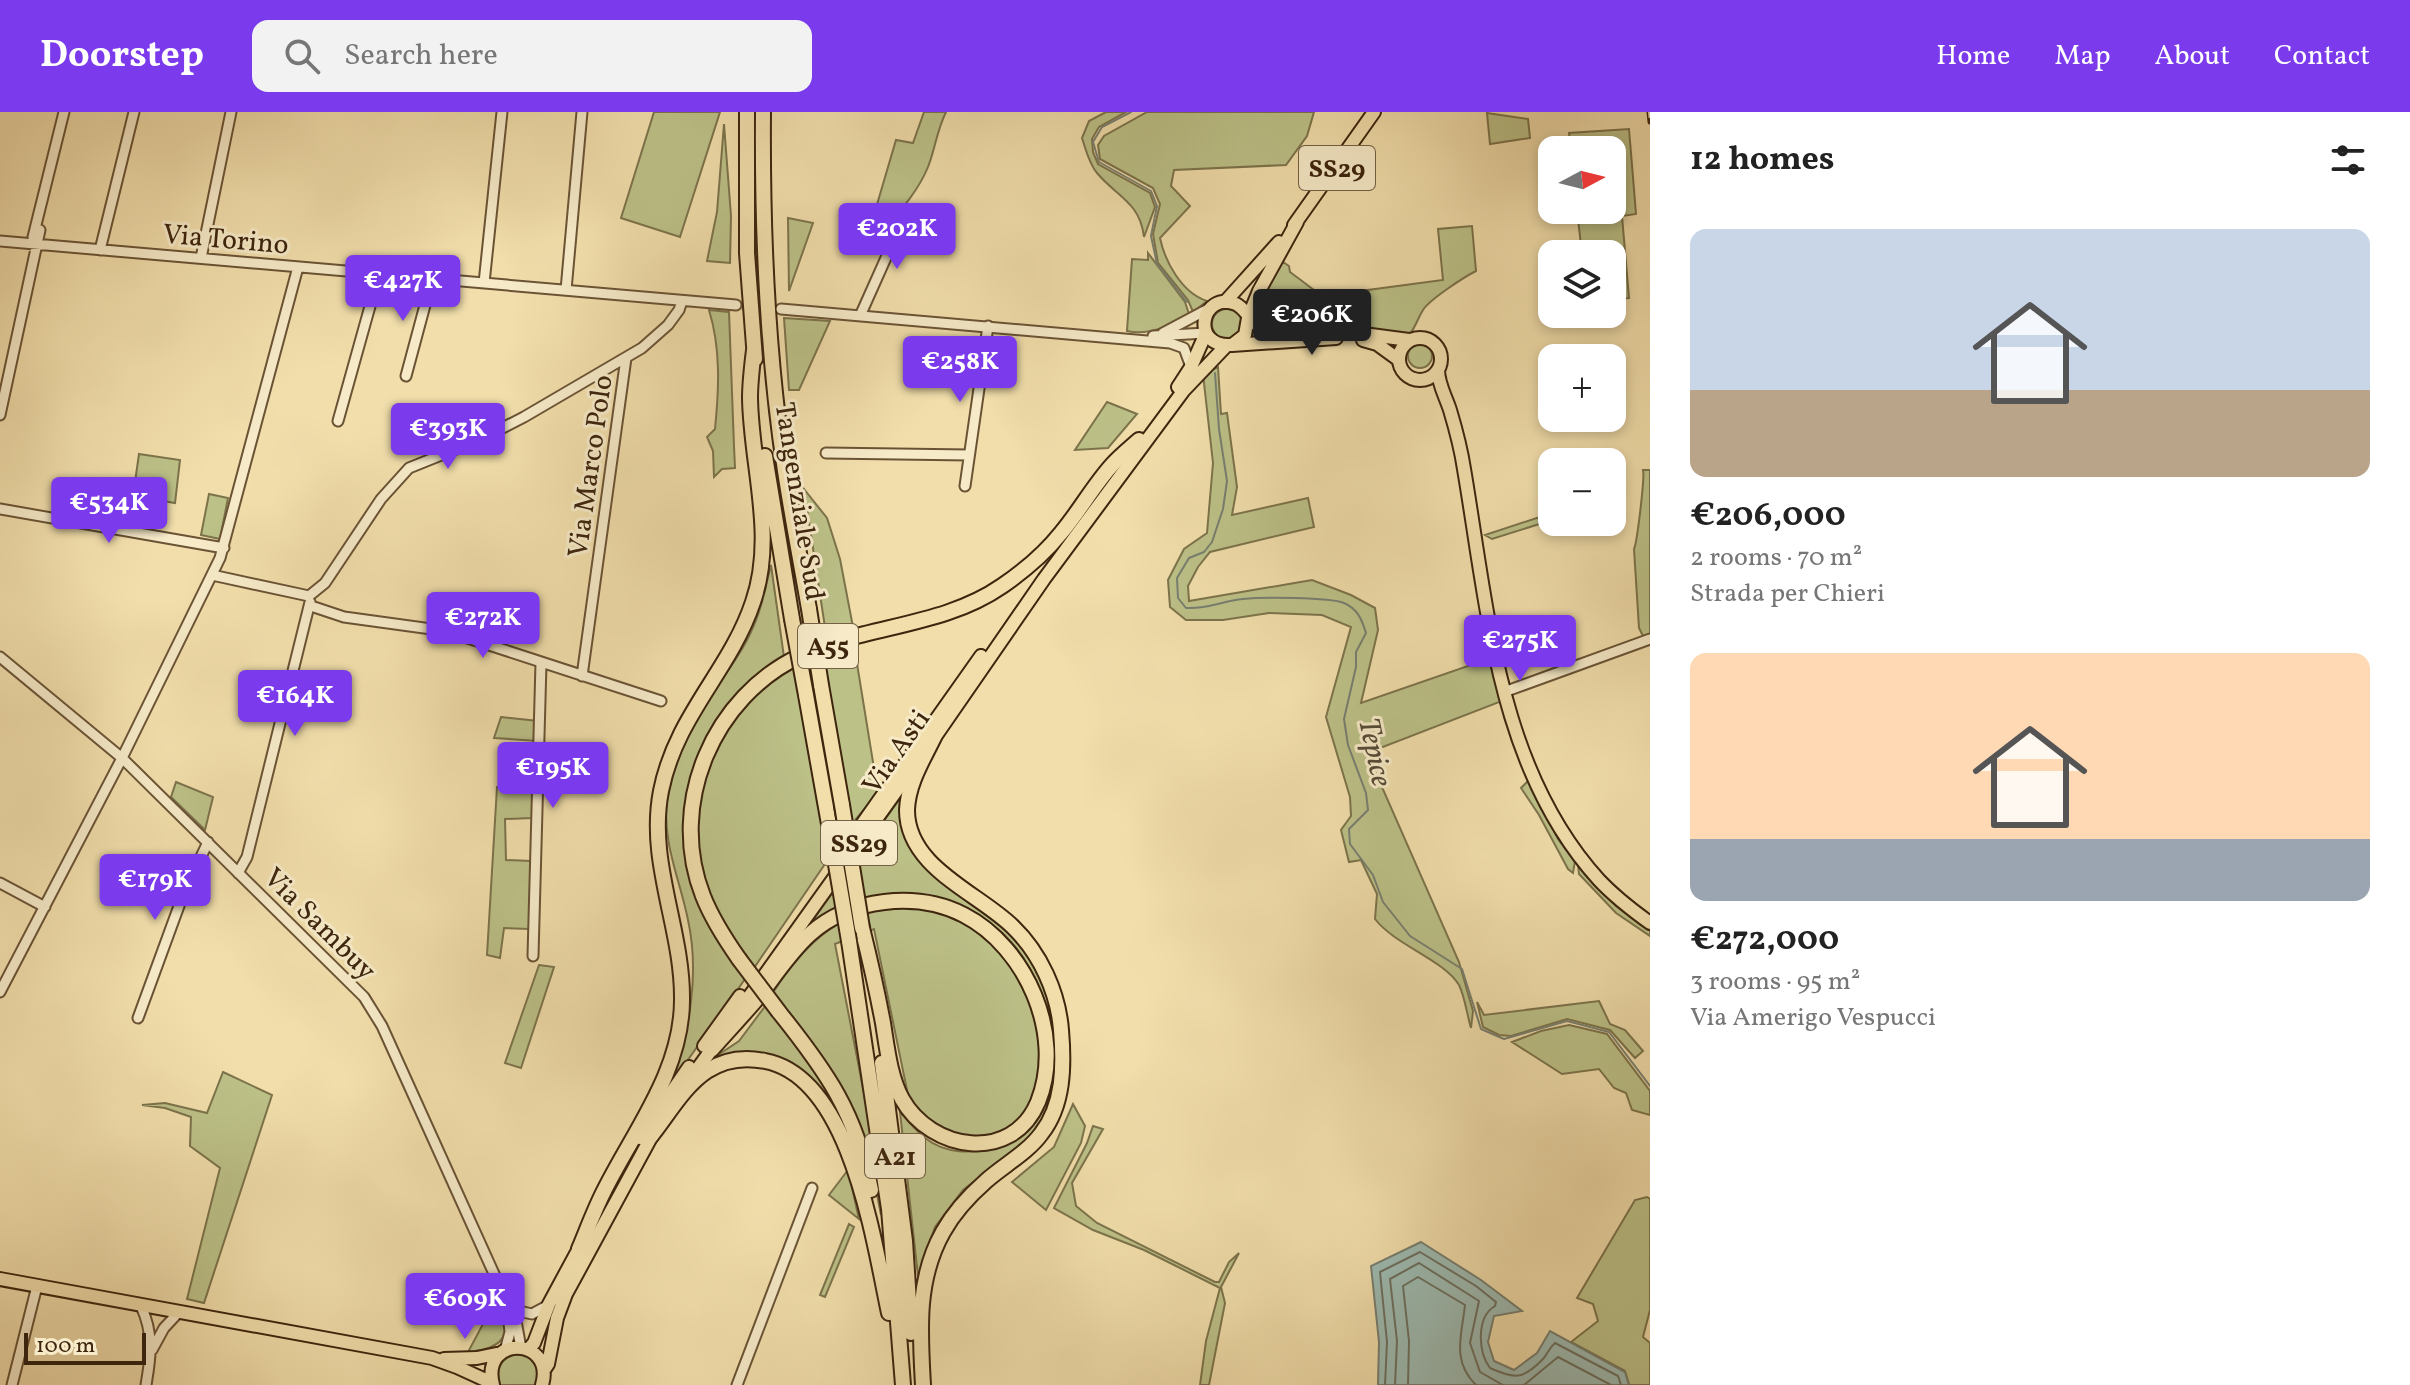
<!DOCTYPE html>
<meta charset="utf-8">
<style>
body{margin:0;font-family:Vollkorn,serif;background:#f2f2f2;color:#222;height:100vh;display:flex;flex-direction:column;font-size:30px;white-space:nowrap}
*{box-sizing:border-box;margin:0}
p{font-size:26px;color:#767676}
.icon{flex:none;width:44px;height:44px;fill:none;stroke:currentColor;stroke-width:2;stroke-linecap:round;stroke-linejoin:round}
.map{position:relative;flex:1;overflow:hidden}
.drawer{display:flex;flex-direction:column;background:#fff;width:760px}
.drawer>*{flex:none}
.needle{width:52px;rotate:83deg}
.tools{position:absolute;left:1538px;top:24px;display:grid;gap:16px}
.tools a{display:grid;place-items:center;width:88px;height:88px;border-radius:16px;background:#fff;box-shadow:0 4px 12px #0003;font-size:40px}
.scale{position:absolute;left:24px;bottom:20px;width:122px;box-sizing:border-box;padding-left:8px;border:4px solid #3d250e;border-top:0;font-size:22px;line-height:28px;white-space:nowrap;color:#3d250e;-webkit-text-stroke:6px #f6eac8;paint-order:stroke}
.price{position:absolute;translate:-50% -68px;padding:0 18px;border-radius:8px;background:#7c3aed;color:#fff;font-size:26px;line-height:52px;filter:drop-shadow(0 2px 4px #0008)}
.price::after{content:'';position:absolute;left:50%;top:48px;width:24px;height:18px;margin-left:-12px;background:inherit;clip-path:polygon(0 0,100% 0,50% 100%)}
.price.active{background:#222;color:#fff}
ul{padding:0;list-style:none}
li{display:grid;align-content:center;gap:16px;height:424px;padding:0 40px}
li span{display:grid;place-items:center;height:248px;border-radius:16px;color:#555}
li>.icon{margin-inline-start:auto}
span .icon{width:144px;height:144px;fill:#fffc;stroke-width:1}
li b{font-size:34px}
h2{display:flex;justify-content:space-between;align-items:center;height:96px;padding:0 40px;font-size:34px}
header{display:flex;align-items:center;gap:48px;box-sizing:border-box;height:112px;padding:0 40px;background:#7c3aed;color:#fff}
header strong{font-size:38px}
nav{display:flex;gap:44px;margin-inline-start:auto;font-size:28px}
.search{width:560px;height:72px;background:#f2f2f2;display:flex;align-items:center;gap:20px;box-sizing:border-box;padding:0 28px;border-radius:16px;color:#767676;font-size:30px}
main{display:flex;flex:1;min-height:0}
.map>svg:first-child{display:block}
.green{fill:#bcc188;stroke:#7c734b;stroke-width:2}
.water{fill:#9dbbb2;stroke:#777f70;stroke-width:2}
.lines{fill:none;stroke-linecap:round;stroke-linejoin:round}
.shore{stroke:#6d7060;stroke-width:2}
.stream{stroke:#777f70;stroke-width:2}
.minor-tunnel{stroke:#cdb98c;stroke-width:9;stroke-dasharray:9 4.5;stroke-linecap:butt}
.minor-casing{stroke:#6a5335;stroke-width:13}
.major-casing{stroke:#3d250e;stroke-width:16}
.highway-casing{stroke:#3d250e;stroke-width:18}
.minor{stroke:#f6eac8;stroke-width:9}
.major{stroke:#f1deab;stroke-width:12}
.highway{stroke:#f1deab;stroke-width:14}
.rail-casing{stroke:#3d250e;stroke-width:5}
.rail{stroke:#f6eac8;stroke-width:2;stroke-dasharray:6;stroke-linecap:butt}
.highway-bridge-casing{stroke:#3d250e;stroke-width:18;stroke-linecap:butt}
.highway-bridge{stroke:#f1deab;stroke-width:14}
.labels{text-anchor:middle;stroke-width:6;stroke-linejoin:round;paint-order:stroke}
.shield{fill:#f6eac8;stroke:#746046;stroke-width:2}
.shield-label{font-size:26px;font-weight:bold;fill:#3d250e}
.street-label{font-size:28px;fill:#3d250e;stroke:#f6eac8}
.water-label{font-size:30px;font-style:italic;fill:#554a37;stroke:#f6eac8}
</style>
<header>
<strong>Doorstep</strong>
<div class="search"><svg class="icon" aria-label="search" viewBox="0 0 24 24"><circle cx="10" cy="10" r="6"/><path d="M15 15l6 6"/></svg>Search here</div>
<nav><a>Home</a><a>Map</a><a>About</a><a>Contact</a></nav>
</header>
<main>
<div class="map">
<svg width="1650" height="1273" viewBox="0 0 1650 1273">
<rect width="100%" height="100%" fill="#f1deab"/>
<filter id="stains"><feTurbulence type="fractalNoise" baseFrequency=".0025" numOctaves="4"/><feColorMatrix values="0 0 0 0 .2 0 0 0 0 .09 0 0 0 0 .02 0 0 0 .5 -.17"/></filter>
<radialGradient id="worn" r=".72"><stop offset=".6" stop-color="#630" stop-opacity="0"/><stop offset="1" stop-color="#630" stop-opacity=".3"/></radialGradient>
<path class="green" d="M654,0H720L680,125L621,106Z
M924,0H946C937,18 935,37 928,55C916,84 895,104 875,127L868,123L896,28L913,31Z
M1106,0H1126L1099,15L1092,27L1093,40L1098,52L1150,81L1155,95L1144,125C1140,90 1117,85 1097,61C1089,52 1086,38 1082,26L1089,9Z
M1147,0H1314L1307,24L1286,53L1174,58L1171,74L1190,94L1160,126C1165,150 1182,181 1207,189L1193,200L1188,188L1158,151L1153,122L1160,92L1153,76L1100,47L1098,33L1104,24Z
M1487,1L1528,7L1530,26L1490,32Z
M724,12L731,104L730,151L707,149L717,100Z
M1629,17L1636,102L1622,104L1629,186L1612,187V142H1582L1577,98H1612V38H1571L1569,21Z
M788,106L813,111L789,179Z
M1472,114L1476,159C1464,165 1429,188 1423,198C1418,206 1416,214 1410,222L1401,223L1334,213L1263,214L1257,207L1256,200L1275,156L1283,150L1289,154L1290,160L1330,190L1352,184L1353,180L1443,168L1438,117Z
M1148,141L1185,190L1189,202C1172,213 1148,224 1127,219L1132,147L1148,148Z
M1212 212a15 15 0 1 1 30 0a15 15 0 1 1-30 0Z
M709,198L729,200L734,334L735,356L722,357L714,365L713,339L707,325L715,317C719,277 721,237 709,198Z
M784,206L830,209L799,278H789Z
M1408 244a12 12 0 1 1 24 0a12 12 0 1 1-24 0Z
M1218,255L1221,302L1227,301L1237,375L1232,403L1308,386L1314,415L1210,440L1198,455L1188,474L1189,489L1312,468L1351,483L1375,496L1378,518L1361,591L1491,546L1502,589L1367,641L1459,850L1473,899L1471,916C1467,903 1465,885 1459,873C1444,848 1395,833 1375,807L1377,782L1361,748L1349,750L1341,718L1351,704L1350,685L1326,605L1351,515L1322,503L1269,501L1223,508H1186L1170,495L1168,468L1184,437L1207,421L1213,351L1203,262Z
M1107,290L1137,302L1108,336L1075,338Z
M139,342L180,348L175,391L133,384Z
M1643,358H1650V522L1643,524L1639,516L1634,437C1637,431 1645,365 1643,358Z
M804,377L827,406L840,447L853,515L826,522Z
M209,382L228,386L220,427L201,423Z
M1552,401V408L1492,427L1485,423Z
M771,453L784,545L747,574L691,676L702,793L719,830L745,867L673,969C689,916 700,863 688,808C680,768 662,730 667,689C672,657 683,627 700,599C716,573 737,550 750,522C761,500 765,477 771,453Z
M854,533L878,681L855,708L754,856C744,844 731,831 723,817C671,723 697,619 785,558C805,545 831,538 854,533Z
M501,605L538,609L537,629L494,626Z
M1529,668L1558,727L1575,749L1573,761L1568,757L1539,703L1521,676Z
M176,670L213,685L205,718L171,685Z
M536,674L532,706L505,707L506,748L531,749L529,817L504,816L500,846L487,843L497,675Z
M901,685V707L911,735L1016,825L1036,852L1053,894L1059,953L1050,998L1036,1022L963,1078L935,1115L918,1164L900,1000C908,1008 916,1019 925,1026C965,1057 1031,1031 1047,987C1067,932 1039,844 991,812C980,805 963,804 950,800C936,796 904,783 891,786C863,793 834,807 806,818Z
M1578,753L1616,794L1650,819V824L1616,801L1579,762Z
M916,795C943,802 966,808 989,825C1041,865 1073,1007 988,1026C981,1028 971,1024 964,1023C939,1019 924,1008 909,988L874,817L835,832L868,1002L881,1103L873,1062L859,1017L772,882C796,844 826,810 871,798C885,794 902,796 916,795Z
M539,853L554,855L521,956L505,951Z
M1599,889L1610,912L1625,918L1643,939L1635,946L1610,918L1567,907L1511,924L1499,923L1483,915L1477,890L1484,903Z
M766,893L830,976L857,1040L828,993L771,945L709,954L721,941L739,929Z
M1569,913L1607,922L1650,979V1003L1632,998L1626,981L1614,976L1599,957L1562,962L1512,930L1541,919Z
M223,960L272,983L204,1191L187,1187L220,1056L190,1034L191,1005L165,996L142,993L165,991L207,1001Z
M1073,992L1085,1014L1081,1031L1046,1098L1012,1070L1054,1035Z
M1093,1014L1103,1017L1072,1071L1076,1094L1097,1111L1215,1170H1219L1229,1150L1239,1141L1221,1175L1225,1191L1209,1273H1200L1206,1229L1220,1176L1144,1138L1093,1118L1054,1096L1087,1031Z
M848,1058L859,1107L829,1083Z
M1647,1085L1650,1087V1198L1643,1225L1650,1231V1273H1629L1625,1259L1571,1230L1598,1209L1593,1192L1577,1186L1635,1088Z
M849,1112L854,1115L825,1185L820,1183Z
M499,1182C511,1220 510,1236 468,1240Z
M518,1242L528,1244L538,1256L537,1273H500C495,1257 501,1245 518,1242Z"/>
<path class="water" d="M1421,1130L1481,1168L1522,1199L1494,1204L1488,1230L1494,1249L1514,1258L1537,1241L1550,1219L1625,1260L1629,1273H1378L1379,1230L1371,1154Z"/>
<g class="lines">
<path class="shore" d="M1385,1273L1387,1230L1380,1160L1420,1140L1476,1174L1496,1190L1495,1194C1476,1205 1478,1240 1490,1256C1514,1267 1523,1268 1543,1247C1548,1241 1549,1236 1555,1231L1618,1264L1621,1273
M1395,1273L1397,1229L1390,1167L1419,1151L1479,1189L1470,1231L1480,1260L1503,1273
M1408,1273L1409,1229L1403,1174L1418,1165L1465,1193C1462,1222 1451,1249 1476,1273
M1524,1273L1558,1245L1611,1273"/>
<path class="stream" d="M1131,0L1102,15L1093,30L1099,50L1151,79L1157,94L1151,124L1157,152L1187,190
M1215,261L1219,317L1227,369L1223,397L1212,430L1204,440L1189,446L1177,466L1178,486L1186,496C1209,497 1222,489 1243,487C1261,485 1329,485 1344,491C1358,497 1362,508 1366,521L1356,540V555L1344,607L1348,633L1366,681L1368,698L1349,717L1350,732L1373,763L1383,790L1410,824L1462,857L1481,917L1504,927L1567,909L1609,920L1650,974"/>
<path class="minor-tunnel" d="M736,193L781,197"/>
<g class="minor-casing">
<path id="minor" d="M33,125L64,0
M0,129L736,193
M100,138L134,0
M201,146L231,0
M484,171L502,0
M566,178L582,0
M781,197L1170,231L1184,236L1191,255
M860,204L906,101
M1163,221L1210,196
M1153,224L1206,221
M406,264L432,167
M0,303L40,118
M338,309L379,162
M826,341L969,343
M965,374L988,214
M0,397L224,436
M212,463L309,484L325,471L381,387L409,356L481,327L524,305L642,236L668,213L679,198L682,189
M311,494L344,505L446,519L661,589
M0,545L122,646L364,885L382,914L495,1164L514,1198L521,1236
M582,564L626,246
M1504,580L1650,527
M238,761L247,745L310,490
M0,771L45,795
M533,844L541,551
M0,880L122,646L220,446L298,155
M138,906L183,783L208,730
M141,1194C154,1222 151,1244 146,1273
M514,1198L532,1202L547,1194
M152,1238L164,1216L178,1201
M505,1239L510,1220L507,1193
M12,1273L37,1174
M737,1273L812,1076"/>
</g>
<g class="major-casing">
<path id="major" d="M1297,110L1259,179L1248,206L1245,223L1232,233C1189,236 1201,178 1236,192C1245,196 1253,212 1264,219L1333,218L1409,228
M1294,113L1374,0
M1225,190L1279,130
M1399 247a21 21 0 1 1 42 0a21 21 0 1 1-42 0Z
M1363,228L1377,232L1399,248
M1232,233L1336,226
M1438,258C1438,272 1446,285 1450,298C1456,318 1461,337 1464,357C1488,498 1498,657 1599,768C1614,784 1632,798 1650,811
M1178,275L1191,255L1206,221
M930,632L1044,467L1184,278L1226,234
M846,735L981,544
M739,899L917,650
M704,934L740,884
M688,970L717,930
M640,1026L689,955
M0,1167L432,1246L457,1255L492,1271
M528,1238L534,1231L549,1192L583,1129
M444,1247L477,1246L501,1241
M544,1258L548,1252L557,1206L566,1182L655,1018
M493,1273C480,1222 556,1225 542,1273"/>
</g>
<g class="highway-casing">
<path id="highway" d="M747,0V141L755,247
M763,0C762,119 767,241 785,359C792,405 801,451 809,497
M765,344L792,507
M821,573L842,693
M806,583L832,729
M849,829L889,1097L903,1273
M739,847C725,827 712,807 703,784C667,692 713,584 802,543C866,513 943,515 1002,474C1024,459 1045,441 1061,421C1079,400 1093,374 1112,353C1120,344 1130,336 1139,328
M779,900C827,960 856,1001 871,1078
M712,937C728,919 745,901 760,883C776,862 791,839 810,822C850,786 917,779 964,803C1026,835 1065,923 1038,990C1012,1052 931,1039 902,987C890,965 887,936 883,911C877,879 870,848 862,816
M882,951L905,1129L911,1221
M651,1024C668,1003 684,974 707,959C725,947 745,945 765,949C851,965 874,1131 889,1201
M579,1137C587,1118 594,1099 603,1081C633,1020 682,960 682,888C683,817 647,750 661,679C676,603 730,559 753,490C776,424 751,354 750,286C750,271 752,254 754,238
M923,1273C920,1220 916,1168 943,1120C954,1100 969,1084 986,1069C1004,1053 1027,1041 1041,1022C1064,993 1064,953 1061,918C1058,880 1040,841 1013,815C979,781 907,756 907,698C908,671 923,648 934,625"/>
</g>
<use href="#minor" class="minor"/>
<use href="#major" class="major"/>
<use href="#highway" class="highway"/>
<g class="rail-casing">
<path id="rail" d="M1649,0L1650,10"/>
</g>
<use href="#rail" class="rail"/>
<g class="highway-bridge-casing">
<path id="highway-bridge" d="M809,497L821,573
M792,507L806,583
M842,693L862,816
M832,729L849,829
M739,847L779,900"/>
</g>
<use href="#highway-bridge" class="highway-bridge"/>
</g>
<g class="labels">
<g class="shield">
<rect x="1299" y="34" width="76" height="44" rx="6"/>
<rect x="798" y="512" width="60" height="44" rx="6"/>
<rect x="821" y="709" width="76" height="44" rx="6"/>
<rect x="865" y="1022" width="60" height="44" rx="6"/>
</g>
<g class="shield-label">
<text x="1337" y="65">SS29</text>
<text x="828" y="543">A55</text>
<text x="859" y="740">SS29</text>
<text x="895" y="1053">A21</text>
</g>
<g class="street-label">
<text transform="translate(226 126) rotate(5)" y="10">Via Torino</text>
<text transform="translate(589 354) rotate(-82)" y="10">Via Marco Polo</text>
<text transform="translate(801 389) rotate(81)" y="10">Tangenziale Sud</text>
<text transform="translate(895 639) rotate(-55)" y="10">Via Asti</text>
<text transform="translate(321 811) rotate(45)" y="10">Via Sambuy</text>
</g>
<g class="water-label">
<text transform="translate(1376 640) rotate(78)" y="10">Tepice</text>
</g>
</g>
<rect width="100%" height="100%" filter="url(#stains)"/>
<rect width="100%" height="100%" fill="url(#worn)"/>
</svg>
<div class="tools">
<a><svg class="needle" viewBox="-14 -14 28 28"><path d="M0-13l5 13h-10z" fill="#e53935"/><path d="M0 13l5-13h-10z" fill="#767676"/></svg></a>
<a><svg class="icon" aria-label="layers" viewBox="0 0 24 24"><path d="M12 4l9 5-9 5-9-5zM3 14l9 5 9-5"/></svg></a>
<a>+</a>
<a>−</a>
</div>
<div class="scale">100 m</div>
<b class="price" style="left:897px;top:159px">€202K</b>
<b class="price" style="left:403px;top:211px">€427K</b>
<b class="price active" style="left:1312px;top:245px">€206K</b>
<b class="price" style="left:960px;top:292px">€258K</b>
<b class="price" style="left:448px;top:359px">€393K</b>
<b class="price" style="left:109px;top:433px">€534K</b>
<b class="price" style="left:483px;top:548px">€272K</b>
<b class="price" style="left:1520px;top:571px">€275K</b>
<b class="price" style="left:295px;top:626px">€164K</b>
<b class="price" style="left:553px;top:698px">€195K</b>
<b class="price" style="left:155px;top:810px">€179K</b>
<b class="price" style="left:465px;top:1229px">€609K</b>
</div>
<section class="drawer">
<h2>12 homes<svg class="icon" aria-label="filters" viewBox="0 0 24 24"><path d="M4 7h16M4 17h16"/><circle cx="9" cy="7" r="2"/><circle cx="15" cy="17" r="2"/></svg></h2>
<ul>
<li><span style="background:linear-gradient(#c9d6e8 65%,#b9a48a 0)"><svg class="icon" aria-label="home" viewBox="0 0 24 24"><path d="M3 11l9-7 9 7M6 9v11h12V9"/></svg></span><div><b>€206,000</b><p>2 rooms · 70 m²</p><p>Strada per Chieri</p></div></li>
<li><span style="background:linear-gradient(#ffd9b3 75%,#9aa5b1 0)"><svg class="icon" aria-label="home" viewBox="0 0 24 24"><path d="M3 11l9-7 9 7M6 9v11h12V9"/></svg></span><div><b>€272,000</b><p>3 rooms · 95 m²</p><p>Via Amerigo Vespucci</p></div></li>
</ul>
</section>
</main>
